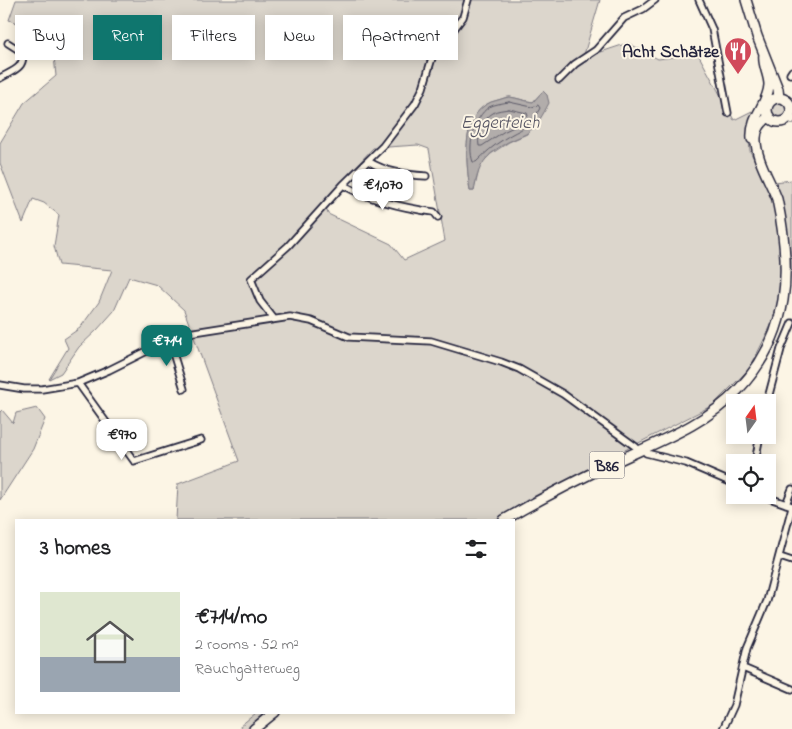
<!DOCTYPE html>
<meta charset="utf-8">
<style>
body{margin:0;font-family:"Indie Flower",sans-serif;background:#f6f6f6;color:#202124;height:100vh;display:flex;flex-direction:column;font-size:19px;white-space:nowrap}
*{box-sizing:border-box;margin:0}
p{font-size:16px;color:#757577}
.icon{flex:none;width:28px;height:28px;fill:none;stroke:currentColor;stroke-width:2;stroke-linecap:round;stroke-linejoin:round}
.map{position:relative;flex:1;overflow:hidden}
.side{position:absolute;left:15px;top:519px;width:500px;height:195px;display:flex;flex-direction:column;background:#fff;border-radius:0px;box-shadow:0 2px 12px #0003}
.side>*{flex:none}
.guide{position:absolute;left:15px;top:15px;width:500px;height:45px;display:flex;gap:10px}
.needle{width:32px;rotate:14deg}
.fabs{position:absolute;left:726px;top:394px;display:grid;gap:10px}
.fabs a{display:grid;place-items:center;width:50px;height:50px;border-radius:0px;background:#fff;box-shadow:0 2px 12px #0003;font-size:25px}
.price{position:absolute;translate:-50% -42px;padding:0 11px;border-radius:10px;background:#fff;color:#222;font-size:16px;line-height:32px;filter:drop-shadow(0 1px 2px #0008)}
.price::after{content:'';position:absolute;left:50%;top:30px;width:15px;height:11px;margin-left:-8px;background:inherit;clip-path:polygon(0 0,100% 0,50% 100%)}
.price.current{background:#0f766e;color:#fff}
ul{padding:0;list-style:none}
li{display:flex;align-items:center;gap:15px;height:125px;padding:0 25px}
li span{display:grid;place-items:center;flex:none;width:140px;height:100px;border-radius:0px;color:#555}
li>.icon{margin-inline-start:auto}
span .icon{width:60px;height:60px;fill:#fffc;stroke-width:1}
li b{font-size:21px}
h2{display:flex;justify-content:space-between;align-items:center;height:60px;padding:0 25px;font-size:21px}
.tag{padding:0 18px;border-radius:0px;background:#fff;box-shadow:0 2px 12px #0003;font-size:18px;line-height:45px}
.tag.current{background:#0f766e;color:#fff}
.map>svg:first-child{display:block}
.green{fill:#dcd6cc;stroke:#7f7c84;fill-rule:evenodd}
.water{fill:#b2adab;stroke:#78757e}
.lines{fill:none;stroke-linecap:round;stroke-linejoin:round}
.shore{stroke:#5c5a68;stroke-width:1}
.street-casing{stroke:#22223b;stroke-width:9}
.secondary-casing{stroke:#22223b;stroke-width:11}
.primary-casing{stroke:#22223b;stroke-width:12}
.street{stroke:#fcf5e5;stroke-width:5.5}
.secondary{stroke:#fcf5e5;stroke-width:8}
.primary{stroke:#fcf5e5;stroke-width:9}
.labels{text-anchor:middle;stroke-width:4;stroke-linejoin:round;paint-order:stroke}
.shield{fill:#fcf5e5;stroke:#63616e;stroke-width:1}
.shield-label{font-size:16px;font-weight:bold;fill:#22223b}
.poi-label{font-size:18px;font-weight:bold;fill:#22223b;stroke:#fcf5e5;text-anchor:end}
.water-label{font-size:19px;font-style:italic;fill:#545362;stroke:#fcf5e5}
</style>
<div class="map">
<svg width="792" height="729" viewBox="0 0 792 729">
<rect width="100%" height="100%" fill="#fcf5e5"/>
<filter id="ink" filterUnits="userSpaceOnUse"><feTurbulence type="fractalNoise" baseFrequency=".02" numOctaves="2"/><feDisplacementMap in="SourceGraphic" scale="10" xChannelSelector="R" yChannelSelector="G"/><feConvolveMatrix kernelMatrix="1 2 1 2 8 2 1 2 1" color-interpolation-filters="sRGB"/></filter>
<g filter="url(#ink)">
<path class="green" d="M16,0H600L583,58L628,43L658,59L698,54L734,120L752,111L748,130L750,151L766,183L792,180V271L785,272L777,313L750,368L713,405L527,500L497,520H176L178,484L239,461L184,310L157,285L129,277L114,311L97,330L79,347L61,373L49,379L68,348L64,339L80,328L99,302L112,270L59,265L54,246L59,215L44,203L33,199L23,223L0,163V143L24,103L56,76L52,36L9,20ZM543,91L547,95L527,134L509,142L491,154L480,165L474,191H470C466,160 459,108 498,100C502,99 506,97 510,97C517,98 525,101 533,102ZM418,145L429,149L445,241L404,260L391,244L328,214L324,201L373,148Z
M770 111a10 10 0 1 1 20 0a10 10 0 1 1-20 0Z
M37,408L45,419L33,449L0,500V412L2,410L13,423L16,413Z
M256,713H264L246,729H241L240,726Z"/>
<path class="water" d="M543,91L547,95L549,103C543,114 537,127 526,134C520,137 514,139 508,142C485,155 478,165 474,191H470C466,160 459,108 498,100C502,99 506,97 510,97C517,98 525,101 533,102Z"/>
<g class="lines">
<path class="shore" d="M509,102L532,107L538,105L540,108C529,130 522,127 504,139C493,146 485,153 476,162H473C467,146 474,117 489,107C495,104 503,103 509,102Z
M509,109L527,113L528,116L520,124L503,132L482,146H479C477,135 482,119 493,113C497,110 504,110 509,109Z"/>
<g class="street-casing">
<path id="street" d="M699,0L712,29L728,113
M790,74L792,71
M0,78C12,71 26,68 22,52L8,43
M559,80L575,64L596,50L624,18L643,9L655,0
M368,161C386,172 405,175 426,176
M343,185C371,200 403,208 434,212L438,217
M274,319L260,301L251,279L288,246L343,185L383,146L415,104L423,88L432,58L463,17L468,0
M169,340L184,389
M78,383L134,461L201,440
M0,385L24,389H42L78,383L109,370L169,340L188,333L290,317L311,321L349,337L431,341L501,362L519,369L563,394L636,447
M767,402L781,349L792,323
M646,453L686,463L735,484
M755,462L760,435
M761,495L792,506
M786,504L792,489
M780,557L792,561
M743,668L792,689
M723,729L734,705L747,648L767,601L792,507"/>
</g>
<g class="secondary-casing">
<path id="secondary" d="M789,117L792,119"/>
</g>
<g class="primary-casing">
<path id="primary" d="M746,0L757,36L778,89L779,98
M767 110a12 12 0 1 1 24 0a12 12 0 1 1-24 0Z
M752,139C750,116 768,105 769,85C769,74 762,65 764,54
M504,520C540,499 577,480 615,462C657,442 705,425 738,390C791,334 792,270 777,199C770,180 755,158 756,138C756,128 762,123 769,116
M254,729L275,712"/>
</g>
<use href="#street" class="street"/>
<use href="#secondary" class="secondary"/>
<use href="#primary" class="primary"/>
</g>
</g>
<defs>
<g id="restaurant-pin" transform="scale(1.4375)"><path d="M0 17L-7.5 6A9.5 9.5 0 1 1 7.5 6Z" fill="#d1495b" stroke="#fcf5e5"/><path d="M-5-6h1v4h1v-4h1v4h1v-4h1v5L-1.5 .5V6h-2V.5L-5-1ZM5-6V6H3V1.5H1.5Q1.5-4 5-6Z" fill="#fff"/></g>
</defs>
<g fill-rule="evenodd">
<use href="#restaurant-pin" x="738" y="51"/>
</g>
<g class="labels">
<rect class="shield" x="589.5" y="451.5" width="35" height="27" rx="4"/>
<g class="shield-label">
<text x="607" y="471">B86</text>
</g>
<g class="poi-label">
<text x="719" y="57">Acht Schätze</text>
</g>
<g class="water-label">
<text x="500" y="128">Eggerteich</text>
</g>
</g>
</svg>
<div class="fabs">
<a><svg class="needle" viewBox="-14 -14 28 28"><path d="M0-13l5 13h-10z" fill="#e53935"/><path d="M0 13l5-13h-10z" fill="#757577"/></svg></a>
<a><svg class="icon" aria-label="locate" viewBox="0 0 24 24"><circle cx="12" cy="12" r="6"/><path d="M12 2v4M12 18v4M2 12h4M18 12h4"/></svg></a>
</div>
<b class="price" style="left:383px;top:211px">€1,070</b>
<b class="price current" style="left:167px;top:367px">€714</b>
<b class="price" style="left:122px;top:461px">€970</b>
<div class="guide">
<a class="tag">Buy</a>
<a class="tag current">Rent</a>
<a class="tag">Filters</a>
<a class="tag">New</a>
<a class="tag">Apartment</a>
</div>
<section class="side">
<h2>3 homes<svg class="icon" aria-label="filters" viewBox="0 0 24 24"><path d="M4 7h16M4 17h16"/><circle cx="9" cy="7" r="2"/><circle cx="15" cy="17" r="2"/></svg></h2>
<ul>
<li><span style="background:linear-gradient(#dfe7d0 65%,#9aa5b1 0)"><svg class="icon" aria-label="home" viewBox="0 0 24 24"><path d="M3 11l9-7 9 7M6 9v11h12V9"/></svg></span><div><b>€714/mo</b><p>2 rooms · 52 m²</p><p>Rauchgatterweg</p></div></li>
</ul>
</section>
</div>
